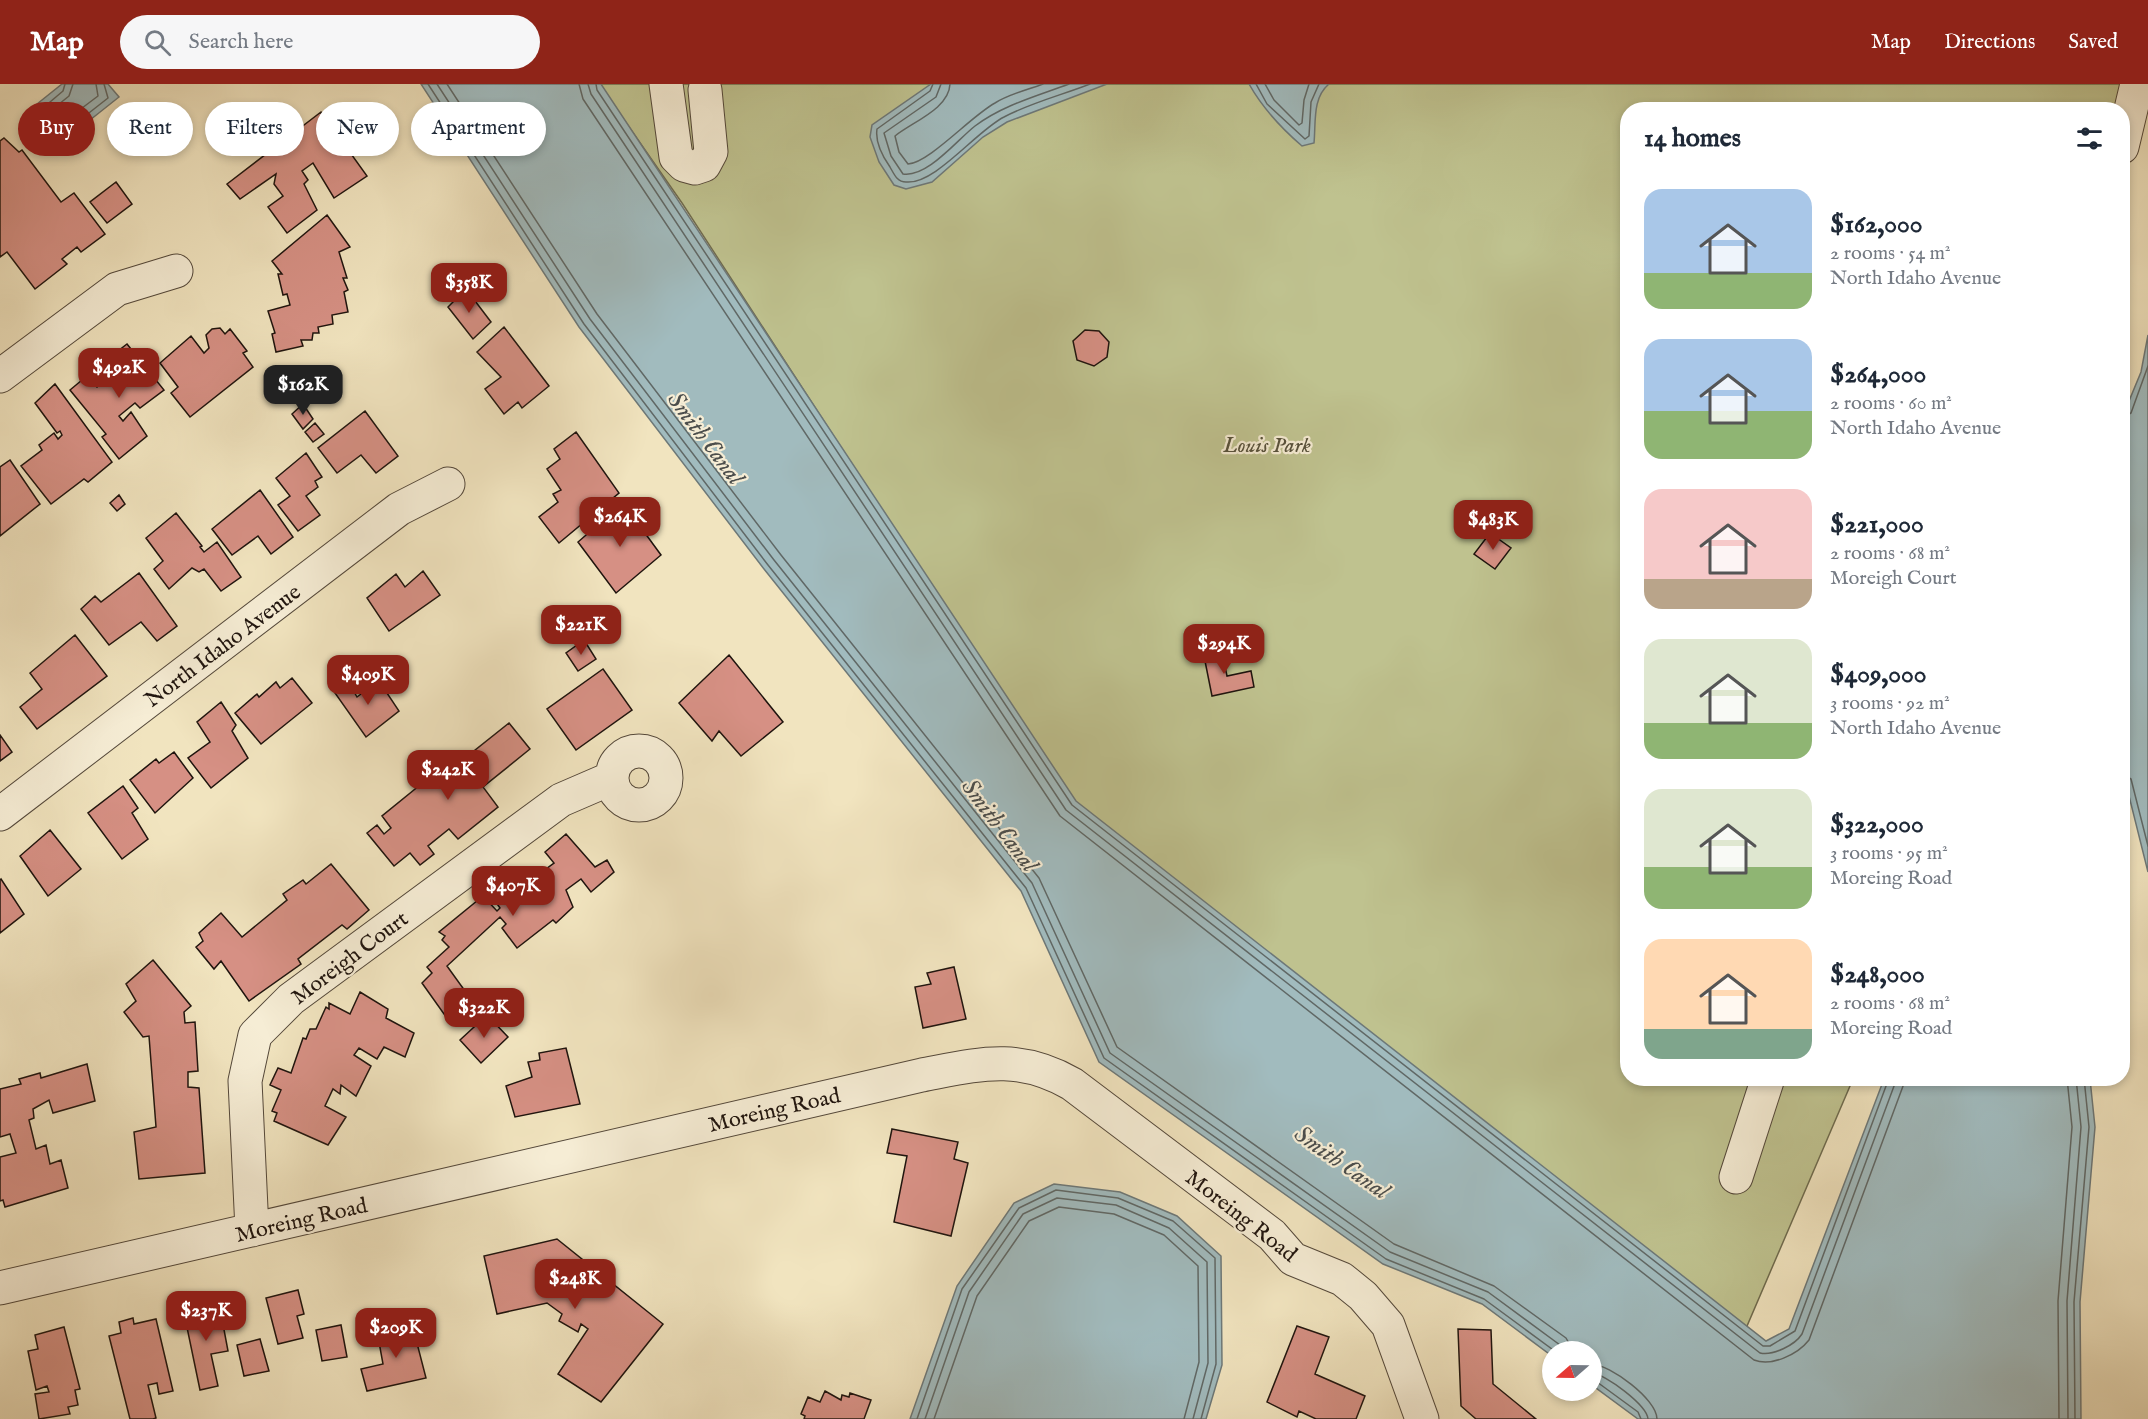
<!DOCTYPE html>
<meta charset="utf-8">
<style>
body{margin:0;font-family:"IM FELL English",serif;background:#f6f6f7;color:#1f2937;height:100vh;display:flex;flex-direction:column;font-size:22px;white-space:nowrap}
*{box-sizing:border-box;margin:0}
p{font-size:20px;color:#747a83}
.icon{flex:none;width:33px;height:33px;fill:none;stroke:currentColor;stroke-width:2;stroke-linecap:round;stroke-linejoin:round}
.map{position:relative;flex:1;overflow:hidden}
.panel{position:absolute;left:1620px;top:18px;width:510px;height:984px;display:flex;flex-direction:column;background:#fff;border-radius:24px;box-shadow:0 3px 9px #0003}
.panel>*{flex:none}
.hud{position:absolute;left:18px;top:18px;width:570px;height:54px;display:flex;gap:12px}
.needle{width:39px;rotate:250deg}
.fabs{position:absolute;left:1542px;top:1257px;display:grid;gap:12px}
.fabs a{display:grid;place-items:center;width:60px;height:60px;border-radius:50%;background:#fff;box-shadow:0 3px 9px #0003;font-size:30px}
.price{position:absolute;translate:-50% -51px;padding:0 14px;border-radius:12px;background:#8f2418;color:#fff;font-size:20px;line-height:39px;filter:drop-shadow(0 2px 3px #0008)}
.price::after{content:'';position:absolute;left:50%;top:36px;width:18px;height:14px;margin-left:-9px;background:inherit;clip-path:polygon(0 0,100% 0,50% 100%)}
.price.active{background:#222;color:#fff}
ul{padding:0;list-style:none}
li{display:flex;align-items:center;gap:18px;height:150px;padding:0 24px}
li span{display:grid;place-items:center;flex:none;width:168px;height:120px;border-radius:18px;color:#555}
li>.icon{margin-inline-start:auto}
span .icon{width:72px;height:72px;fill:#fffc;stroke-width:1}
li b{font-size:26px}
h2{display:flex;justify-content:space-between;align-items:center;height:72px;padding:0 24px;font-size:26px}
.pill{padding:0 21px;border-radius:27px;background:#fff;box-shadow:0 3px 9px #0003;font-size:21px;line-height:54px}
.pill.active{background:#8f2418;color:#fff}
header{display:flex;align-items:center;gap:36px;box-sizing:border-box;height:84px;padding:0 30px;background:#8f2418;color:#fff}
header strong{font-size:28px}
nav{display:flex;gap:33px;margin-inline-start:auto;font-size:21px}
.search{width:420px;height:54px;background:#f6f6f7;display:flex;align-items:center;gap:15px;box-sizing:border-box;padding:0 21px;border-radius:33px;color:#747a83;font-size:22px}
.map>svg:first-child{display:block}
.green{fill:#bfc28f;stroke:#6f6b4e;stroke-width:1.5}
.water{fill:#a1bbbe;stroke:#6d7878;stroke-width:1.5}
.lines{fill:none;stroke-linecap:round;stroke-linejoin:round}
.shore{stroke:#606866;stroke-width:1.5}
.building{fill:#d69084;stroke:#1f140e;stroke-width:1.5}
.minor-casing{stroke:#54483a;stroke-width:35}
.minor{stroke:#f6edd5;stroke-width:33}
.labels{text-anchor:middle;stroke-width:4.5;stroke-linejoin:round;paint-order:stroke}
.park-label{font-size:22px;font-style:italic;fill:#57513b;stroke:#f6edd5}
.street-label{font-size:22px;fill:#1f140e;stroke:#f6edd5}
.water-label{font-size:24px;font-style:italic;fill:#4c4e4c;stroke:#f6edd5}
</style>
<header>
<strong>Map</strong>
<div class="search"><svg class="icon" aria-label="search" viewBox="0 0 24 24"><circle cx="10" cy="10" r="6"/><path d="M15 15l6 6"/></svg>Search here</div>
<nav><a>Map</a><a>Directions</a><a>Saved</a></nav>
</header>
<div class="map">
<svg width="2148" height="1335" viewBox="0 0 2148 1335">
<rect width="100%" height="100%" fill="#f1e4bf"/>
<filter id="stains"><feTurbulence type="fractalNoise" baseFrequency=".00333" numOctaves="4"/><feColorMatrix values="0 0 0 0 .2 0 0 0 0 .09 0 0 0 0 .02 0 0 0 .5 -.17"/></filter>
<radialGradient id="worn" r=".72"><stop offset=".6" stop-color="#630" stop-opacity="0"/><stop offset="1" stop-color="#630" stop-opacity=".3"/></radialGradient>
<path class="green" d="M599,0H2124L2122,26H1628V994L1853,995L1738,1263L1082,734L682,119Z"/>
<path class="water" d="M62,0H108L119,13L56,63L27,28Z
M421,0H601L1076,717L1766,1257L1789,1245L1884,995H2090L2095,1043L2080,1218L2081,1335H1638L1592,1301V1268H1552V1272L1482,1220L1383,1180L1099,978L1021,807L764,485L579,243Z
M931,0H1107L1007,38L983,53L932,98L906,105L894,101L879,78L870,53L872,41Z
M1249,0H1329C1312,14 1316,39 1314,59L1302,62C1280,43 1263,25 1249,0Z
M2148,251V788L2123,688L2122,334L2141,288Z
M1054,1100L1120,1108L1177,1132L1221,1172L1222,1281L1206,1335H910L957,1202L1014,1119Z"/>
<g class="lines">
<path class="shore" d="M65,0L63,7L37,29L57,54L108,14L104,0
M73,0L69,12L48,29L57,43L98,12L96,0
M428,0L584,240L768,481L1026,804L1104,974L1386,1175L1484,1215L1556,1268
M437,0L590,235L774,476L1032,799L1110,969L1390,1168L1488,1208L1560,1261L1565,1268
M447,0L597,230L781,471L1039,794L1117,963L1394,1160L1494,1202L1566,1254L1574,1268
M579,0L583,15L1060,732L1754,1276C1772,1283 1798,1270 1809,1256L1906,994
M588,0L591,10L1066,726L1760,1269C1773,1272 1795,1261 1802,1250L1897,994
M596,0L597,6L1072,721L1763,1262H1770L1795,1247L1889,994
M933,0L930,7L877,45C875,58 883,73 890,83C894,90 897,98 906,98C935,101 976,47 1004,33C1030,19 1062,11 1090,0
M941,0L936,13L884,49L891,72L903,90C927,94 957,56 975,42C1003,21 1037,12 1069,0
M950,0C949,25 912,38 895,52L899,68L908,80C929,79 971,32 995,19C1009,10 1027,6 1043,0
M1256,0L1267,20L1305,55L1309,52L1311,18L1319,0
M1265,0L1274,16L1299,41L1302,39L1304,16L1309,0
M2122,334L2131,329L2148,282
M2122,690L2131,695L2148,762
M1592,1280C1610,1281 1657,1315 1657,1335
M1592,1289C1605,1290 1647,1321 1648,1335
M1592,1296L1597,1298L1638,1328L1641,1335
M917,1335L962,1205L1019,1124L1056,1106L1118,1114L1173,1137L1215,1174L1216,1280L1201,1335
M925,1335L969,1208L1023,1130L1057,1114L1116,1121L1169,1144L1207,1178L1208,1279L1193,1335
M934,1335L977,1212L1029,1137L1059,1123L1114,1130L1164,1151L1198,1182L1199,1278L1184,1335
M2059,1335L2058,1217L2072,1043L2067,994
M2068,1335L2067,1217L2081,1043L2076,994
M2075,1335L2074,1218L2089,1043L2084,994"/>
</g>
<path class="building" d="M321,28L367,92L334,114L313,79L302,87L308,96L304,100L317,126L287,149L268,123L283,112L274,100L276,90L240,115L227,100Z
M4,54L19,68L22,66L61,118L74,109L105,150L81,168L77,163L62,175L67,180L35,205L7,168L0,173V57Z
M116,98L132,120L107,139L90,118Z
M327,131L350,163L339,168L347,194H343L348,206L344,208L348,228L332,231L333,240L318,243L319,249H313L312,256H301L303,262L276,268L272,250L275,249L268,227L290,221L287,210L283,211L278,190H282L272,177Z
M466,205L491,238L473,255L448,223Z
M504,243L549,302L522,324L518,318L504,330L485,305L501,293L477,268Z
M220,244L225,250L230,245L247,267L243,269L253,283L190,333L171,309L178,303L160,279L191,252L204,269L209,264L206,251L212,245Z
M1085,246L1099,247L1109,258L1107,273L1094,282L1077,276L1073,257Z
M127,260L164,306L140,324L135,319L119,332L123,337L131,328L147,352L119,375L102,353L106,350L70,306L88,291L97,303L110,294L100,281Z
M287,282L303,301L282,317L268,298Z
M55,300L112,378L88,398L84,395L51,420L21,382L42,366L39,361L54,349L58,355L62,351L60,347L57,349L35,319Z
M303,320L313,335L303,345L292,330Z
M365,327L398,372L376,389L361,371L337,389L318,364Z
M315,339L324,350L313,358L305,348Z
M576,348L619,409L559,459L539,433L558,418L553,410L561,406L547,385L560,375L554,365Z
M306,369L322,393L315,397L318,403L306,412L320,431L298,447L278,421L290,412L276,394Z
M10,376L40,420L0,452V383Z
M260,406L293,453L271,470L258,452L232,471L212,445Z
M119,411L125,420L117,427L110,419Z
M623,419L661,471L616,509L578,458Z
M176,429L202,462L200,463L204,468L217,458L241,493L221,507L204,485L199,488L192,484L169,505L154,485L163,477L146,454Z
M1490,449L1511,464L1495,485L1474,470Z
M423,487L440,511L389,547L367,514L396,490L405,503Z
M139,489L177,542L157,557L141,538L109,561L81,525L95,512L101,518Z
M75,551L107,592L37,645L20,623L42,605L30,589Z
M584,556L596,575L578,587L566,569Z
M1221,564L1227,592L1251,587L1254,603L1212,612L1203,567Z
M729,571L783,638L741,672L719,647L712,657L679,619Z
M603,585L632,626L576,666L547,625Z
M375,591L399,627L366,653L335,609L349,599L357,613L365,607L362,604Z
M292,594L312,619L261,660L235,629L257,610L259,613L276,598L280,604Z
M221,618L236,641L232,647L248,674L211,704L188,674L210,658L197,638Z
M509,639L530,665L483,703L498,723L458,755L449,745L428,762L434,770L420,781L410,769L394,782L367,749L377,741L384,750L391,744L382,732L436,688L440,694Z
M0,651L12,668L0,677Z
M174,668L193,694L155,729L130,696L156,675L159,679Z
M123,702L138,724L132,729L148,755L122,775L88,729Z
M50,746L81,785L48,812L20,772Z
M566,750L595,783L607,776L614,788L591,808L581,795L566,806L573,823L556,839L553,836L517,864L502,844L506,840L500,833L447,882L473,918L449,937L422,899L432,889L427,883L449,863L442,856L445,852L439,848L483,812L497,827L500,824L493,814L507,805L510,807L529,789L532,795L554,779L545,768Z
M331,780L369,826L347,845L342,841L298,875L301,880L249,917L221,877L214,885L196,863L203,857L199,849L221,829L242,853L287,816L283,810L303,796L306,800Z
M1,795L24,830L0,849V796Z
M153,876L191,922L184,928L185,939L195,938L198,987L188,988V1003L199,1004L205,1089L139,1095L134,1048L156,1043L149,952L143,953L124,928L136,917L126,900Z
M954,883L966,935L923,944L915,903L931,900L927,889Z
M360,908L388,925L386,934L414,949L405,973L384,963L377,975L359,964L354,971L371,982L356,1012L341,1001L340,1010L333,1005L325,1022L346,1033L328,1061L274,1037L277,1029L272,1027L281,1006L270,1001L278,984L291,989L303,954L306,955L310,945H316L326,923L329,925V919L350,930Z
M487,931L508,953L481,979L460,956Z
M566,964L580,1020L515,1033L506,1002L532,993L528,978L540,976L539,969Z
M87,980L95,1017L53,1029L49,1016L33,1025L34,1034L29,1036L36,1065L46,1061L50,1080L61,1076L68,1104L5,1123L3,1116L0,1117V1073L16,1069L10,1050L0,1053V1005L21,1000L19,995L40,989L41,994Z
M892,1045L958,1058L954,1075L968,1079L951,1152L894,1138L907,1072L887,1069Z
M557,1155L663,1240L601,1318L558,1290L588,1245L581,1240L578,1248L559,1237L562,1230L547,1219L497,1230L484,1172Z
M298,1206L304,1230L297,1232L303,1254L278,1260L266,1214Z
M219,1219L228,1267L211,1270L218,1302L200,1306L184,1229Z
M133,1234L134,1240L156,1235L173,1307L159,1310L157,1299L148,1301L156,1334L153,1335H130L109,1252L121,1249L119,1238Z
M411,1236L426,1294L367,1307L361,1285L383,1280L377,1247Z
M341,1241L347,1273L322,1277L316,1246Z
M1297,1242L1329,1253L1315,1290L1365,1312L1356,1335H1316L1299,1327L1297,1333L1267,1318Z
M64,1243L80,1305L75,1306L78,1321L68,1323L70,1330L39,1335L35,1310L49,1308L47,1302L36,1306L28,1267L38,1265L35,1251Z
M1458,1245L1491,1246L1493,1300L1536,1335H1476L1461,1322Z
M260,1255L269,1287L244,1292L237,1261Z
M825,1307L841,1316L842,1311L849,1313L850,1309L871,1316L864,1335H804L805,1332L801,1330L808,1313L820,1318Z"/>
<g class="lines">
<g class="minor-casing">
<path id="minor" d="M666,0L676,73L684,81L695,84L704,81L711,68L705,6
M2122,63L2137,0
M0,292L117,205L176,187
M612 694a27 27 0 1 1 54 0a27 27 0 1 1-54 0Z
M0,730L399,425L448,400
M1736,1093L1768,994
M252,1146L245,997L255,951L291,915L561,716L612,694
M0,1204L922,991C980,980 1018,969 1072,1000L1272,1151L1293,1175L1342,1195L1363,1212L1388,1241L1422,1335"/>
</g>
<use href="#minor" class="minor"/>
</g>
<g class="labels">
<g class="park-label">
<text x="1267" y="368">Louis Park</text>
</g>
<g class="street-label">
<text transform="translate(222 561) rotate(-37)" y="8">North Idaho Avenue</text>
<text transform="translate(349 873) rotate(-37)" y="8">Moreigh Court</text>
<text transform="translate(774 1025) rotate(-13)" y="8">Moreing Road</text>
<text transform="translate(1242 1131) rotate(38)" y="8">Moreing Road</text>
<text transform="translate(301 1135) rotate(-13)" y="8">Moreing Road</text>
</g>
<g class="water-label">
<text transform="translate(706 354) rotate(53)" y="8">Smith Canal</text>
<text transform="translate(1000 741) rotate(53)" y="8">Smith Canal</text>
<text transform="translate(1342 1078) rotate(35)" y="8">Smith Canal</text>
</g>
</g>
<rect width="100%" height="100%" filter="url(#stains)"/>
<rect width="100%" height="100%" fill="url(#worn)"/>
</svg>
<div class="fabs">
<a><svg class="needle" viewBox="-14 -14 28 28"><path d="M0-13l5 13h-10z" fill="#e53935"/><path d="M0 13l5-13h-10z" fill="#747a83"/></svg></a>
</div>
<b class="price" style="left:469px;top:230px">$358K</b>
<b class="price" style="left:119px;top:315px">$492K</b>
<b class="price active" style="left:303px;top:332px">$162K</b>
<b class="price" style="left:620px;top:464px">$264K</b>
<b class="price" style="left:1493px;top:467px">$483K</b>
<b class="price" style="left:581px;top:572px">$221K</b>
<b class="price" style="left:1224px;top:591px">$294K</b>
<b class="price" style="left:368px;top:622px">$409K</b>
<b class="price" style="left:448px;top:717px">$242K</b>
<b class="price" style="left:513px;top:833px">$407K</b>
<b class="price" style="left:484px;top:955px">$322K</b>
<b class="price" style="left:575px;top:1226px">$248K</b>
<b class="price" style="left:206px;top:1258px">$237K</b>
<b class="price" style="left:396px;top:1275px">$209K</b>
<div class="hud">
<a class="pill active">Buy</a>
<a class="pill">Rent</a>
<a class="pill">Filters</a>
<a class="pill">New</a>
<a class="pill">Apartment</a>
</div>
<section class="panel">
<h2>14 homes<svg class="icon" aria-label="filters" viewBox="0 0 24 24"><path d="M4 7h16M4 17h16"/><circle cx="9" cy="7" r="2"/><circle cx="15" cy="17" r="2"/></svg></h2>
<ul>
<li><span style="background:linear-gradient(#a9c7e8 70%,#8fb573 0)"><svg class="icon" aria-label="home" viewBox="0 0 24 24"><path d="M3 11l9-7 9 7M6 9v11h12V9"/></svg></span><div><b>$162,000</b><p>2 rooms · 54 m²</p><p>North Idaho Avenue</p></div></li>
<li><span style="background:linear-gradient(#a9c7e8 60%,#8fb573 0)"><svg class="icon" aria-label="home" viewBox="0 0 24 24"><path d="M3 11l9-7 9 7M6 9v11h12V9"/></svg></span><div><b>$264,000</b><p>2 rooms · 60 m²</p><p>North Idaho Avenue</p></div></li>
<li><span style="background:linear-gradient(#f6c9c9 75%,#b9a48a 0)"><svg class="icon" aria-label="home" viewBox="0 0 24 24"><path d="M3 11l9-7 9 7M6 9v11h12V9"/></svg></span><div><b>$221,000</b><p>2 rooms · 68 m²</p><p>Moreigh Court</p></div></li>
<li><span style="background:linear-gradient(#dfe7d0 70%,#8fb573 0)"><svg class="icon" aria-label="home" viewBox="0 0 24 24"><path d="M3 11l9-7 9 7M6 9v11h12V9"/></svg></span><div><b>$409,000</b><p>3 rooms · 92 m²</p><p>North Idaho Avenue</p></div></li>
<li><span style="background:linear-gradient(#dfe7d0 65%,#8fb573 0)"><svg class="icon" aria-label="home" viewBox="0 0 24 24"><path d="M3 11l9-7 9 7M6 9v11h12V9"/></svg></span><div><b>$322,000</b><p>3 rooms · 95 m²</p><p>Moreing Road</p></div></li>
<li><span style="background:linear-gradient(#ffd9b3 75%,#7fa58c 0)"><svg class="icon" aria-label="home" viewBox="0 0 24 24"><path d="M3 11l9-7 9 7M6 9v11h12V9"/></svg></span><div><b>$248,000</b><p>2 rooms · 68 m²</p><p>Moreing Road</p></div></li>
</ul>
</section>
</div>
